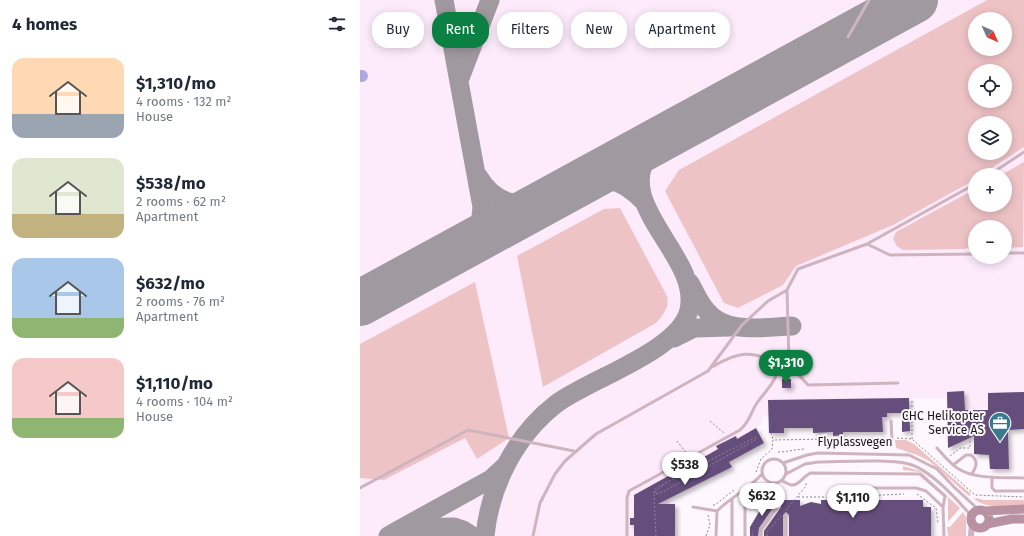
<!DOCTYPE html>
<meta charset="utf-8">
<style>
body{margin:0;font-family:"Fira Sans",sans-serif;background:#f6f6f7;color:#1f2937;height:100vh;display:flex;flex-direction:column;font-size:15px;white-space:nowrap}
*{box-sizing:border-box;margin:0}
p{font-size:13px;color:#747a83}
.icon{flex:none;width:22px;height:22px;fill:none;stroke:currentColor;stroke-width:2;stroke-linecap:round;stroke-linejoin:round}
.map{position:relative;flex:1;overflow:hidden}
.panel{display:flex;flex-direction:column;background:#fff;width:360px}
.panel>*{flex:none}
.top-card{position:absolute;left:12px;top:12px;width:380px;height:36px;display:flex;gap:8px}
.needle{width:26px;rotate:135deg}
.controls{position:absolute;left:608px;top:12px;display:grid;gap:8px}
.controls a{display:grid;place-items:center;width:44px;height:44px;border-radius:50%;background:#fff;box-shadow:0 2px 10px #0003;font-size:20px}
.price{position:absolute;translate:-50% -34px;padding:0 9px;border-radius:14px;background:#fff;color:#222;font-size:13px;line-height:26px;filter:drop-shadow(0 1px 2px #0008)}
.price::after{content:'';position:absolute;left:50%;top:24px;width:12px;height:9px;margin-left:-6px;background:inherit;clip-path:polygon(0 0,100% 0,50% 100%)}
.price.selected{background:#0b8043;color:#fff}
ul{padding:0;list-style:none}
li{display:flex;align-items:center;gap:12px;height:100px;padding:0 12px}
li span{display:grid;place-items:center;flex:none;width:112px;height:80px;border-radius:12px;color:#555}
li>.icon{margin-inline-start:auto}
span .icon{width:48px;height:48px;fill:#fffc;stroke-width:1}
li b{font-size:17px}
h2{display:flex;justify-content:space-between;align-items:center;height:48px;padding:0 12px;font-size:17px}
.chip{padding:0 14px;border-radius:16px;background:#fff;box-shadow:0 2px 10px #0003;font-size:14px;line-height:36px}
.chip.selected{background:#0b8043;color:#fff}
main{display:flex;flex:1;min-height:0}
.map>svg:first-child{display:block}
.built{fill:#fdebfb;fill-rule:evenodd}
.green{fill:#eec3c6;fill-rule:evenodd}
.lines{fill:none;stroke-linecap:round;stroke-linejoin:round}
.river{stroke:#aba9df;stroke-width:12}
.taxiway{stroke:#a09aa0;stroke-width:19}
.runway{stroke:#a09aa0;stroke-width:46}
.building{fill:#654d7b;filter:url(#shadow)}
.path{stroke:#8d878c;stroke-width:1;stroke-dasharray:2 2;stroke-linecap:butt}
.lane{stroke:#cfb4bf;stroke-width:3}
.street{stroke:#cfb4bf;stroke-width:6}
.secondary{stroke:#b992a2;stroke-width:9}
.labels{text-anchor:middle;stroke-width:4;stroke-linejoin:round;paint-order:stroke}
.poi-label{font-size:12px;fill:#1c171b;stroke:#fef7fd;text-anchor:end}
.street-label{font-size:12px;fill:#1c171b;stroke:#fef7fd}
</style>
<main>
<section class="panel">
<h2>4 homes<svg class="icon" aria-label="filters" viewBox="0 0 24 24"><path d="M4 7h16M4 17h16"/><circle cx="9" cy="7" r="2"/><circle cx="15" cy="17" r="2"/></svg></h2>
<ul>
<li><span style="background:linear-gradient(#ffd9b3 70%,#9aa5b1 0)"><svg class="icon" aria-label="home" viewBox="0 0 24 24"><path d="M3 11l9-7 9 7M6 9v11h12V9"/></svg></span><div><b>$1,310/mo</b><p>4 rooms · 132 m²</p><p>House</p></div></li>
<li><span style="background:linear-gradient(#dfe7d0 70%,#c2b280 0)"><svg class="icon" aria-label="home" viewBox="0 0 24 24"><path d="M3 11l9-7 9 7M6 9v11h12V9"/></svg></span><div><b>$538/mo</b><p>2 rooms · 62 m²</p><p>Apartment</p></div></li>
<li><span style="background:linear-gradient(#a9c7e8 75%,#8fb573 0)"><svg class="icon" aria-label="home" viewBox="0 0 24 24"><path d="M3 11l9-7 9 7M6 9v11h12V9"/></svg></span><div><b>$632/mo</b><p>2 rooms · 76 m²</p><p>Apartment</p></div></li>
<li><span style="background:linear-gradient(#f6c9c9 75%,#8fb573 0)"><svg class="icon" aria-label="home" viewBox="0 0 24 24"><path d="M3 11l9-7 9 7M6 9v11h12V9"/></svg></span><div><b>$1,110/mo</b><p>4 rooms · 104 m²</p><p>House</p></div></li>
</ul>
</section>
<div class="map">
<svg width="664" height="536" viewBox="0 0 664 536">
<defs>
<filter id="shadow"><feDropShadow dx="3" dy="3" stdDeviation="2" flood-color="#0004"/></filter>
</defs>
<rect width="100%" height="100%" fill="#fef7fd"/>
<path class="built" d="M0,0H664V405L605,410L586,398H550L536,413L528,414V417H523L525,431H483V434L478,436L473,434V432L453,427H424L423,433H408L409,417H404L403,414L401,425L396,429L404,443L369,463L371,469L329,489L327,487L309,500L314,536H0ZM615,19H645V49H615ZM615,71H645V101H615ZM615,123H645V153H615ZM615,175H645V205H615ZM615,227H645V257H615Z"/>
<path class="green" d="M627,0H664V147L621,175H615V179L609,183L533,225L436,266L423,285L378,308L364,303L305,191L319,170ZM615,19H645V49H615ZM615,71H645V101H615ZM615,123H645V153H615Z
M664,162L663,247L645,248V227H615V245L605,249L543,250L537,246L533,239L536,232L615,189V205H645V175H641Z
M260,208L307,296C310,307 303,315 296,323L183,387L157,256L244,209Z
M115,282L149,438L117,459L105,438L24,480L0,478V344Z
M535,440H546L554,444L611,494L609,496L569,461L557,455L536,448Z
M543,466L560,471L600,508L588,522V498L560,472L543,470Z
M616,498L624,500H664V506C647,506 629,510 614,499Z
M603,512L606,517V536H588L587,527H590Z"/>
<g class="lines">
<path class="river" d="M0,76H2"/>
<path class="taxiway" d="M84,0L122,207L120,227L106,245
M100,78L130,0
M118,176C136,206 159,208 191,199
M211,188C243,176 259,176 283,201
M330,283C335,292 339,302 346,310C365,335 404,327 432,326
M314,338L334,328L370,327
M42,528L131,479L144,467
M28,536L42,528L94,527L103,530L112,536
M125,536C130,485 156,435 196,404C229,379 320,351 329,310C341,256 251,205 290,152C295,145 303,140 310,134"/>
<path class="runway" d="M0,303L555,0"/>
</g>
<path class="building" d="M422,379H431V388H422Z
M604,391L605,410H628V393L664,392V429L648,430L649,469H630L629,455L614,454V436L588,448L587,392Z
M549,398L550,431L542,432V413H527V417H522L523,432H483V435L473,436V432L453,433V428H424V433H409L408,400Z
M396,428L404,443L369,462L372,467L298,504H315V536H274V525H270V518H274V495L330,464L329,462L335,458L337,461L358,449L356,446L376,436L377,439Z
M406,500H414L415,505L399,528L398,536H390V527Z
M420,500H440V506L451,502L461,504V500H467L470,503L473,500H563V507H571V536H429V515L426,512L423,515V536H404V531L421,507Z"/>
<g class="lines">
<path class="path" d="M552,401V439
M350,421L364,433
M411,433L413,439
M537,438L552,439L615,495L664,497
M317,441L326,453
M418,452C428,452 436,449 446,449
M590,456L600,448H610V435
M396,472L401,459L412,449L413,440L528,438
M295,492L303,485
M294,493L295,489L305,483L396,437
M557,494L576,508L578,523
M438,497H464
M479,497L544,494
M353,505H355L374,490
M426,510L446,486V483
M296,536L294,494L303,492L397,439
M346,536L350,525L348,515
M392,536L393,531
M407,536V532L421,516"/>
<path class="lane" d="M488,37L509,0
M629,175L664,152
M507,244L530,255L615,254
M645,253H664
M427,290L429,364L448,385L538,383
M418,369L429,364
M531,421L532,440
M577,448C583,455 590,463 597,468C615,480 643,477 664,478
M402 471a12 12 0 1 1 24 0a12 12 0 1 1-24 0Z
M423,463L447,455L458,453L549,455L577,469L594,487L619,510
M593,465L606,455H611C619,461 616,467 612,474
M426,474L445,464L458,462C480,462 534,458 552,465C572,472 599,501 612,517
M632,477V488L635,491H664
M422,481C425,482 428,484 431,485C439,486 444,475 451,473L560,474L585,496L583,507L584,536
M0,488L108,430L214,451
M470,500L475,488H556L566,491L583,507
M333,507L357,511
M173,536L180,503L195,474L205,461L236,434L348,371L382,325L408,301L427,290L438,269L507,244L615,184
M267,536V498L269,491L380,430C391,420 390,413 397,403C406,390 418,381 418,364C391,349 377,352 352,367
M356,536L357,511C371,497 389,489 402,474
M372,536V499
M385,536V504L398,495H417
M401,536V530L418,506L415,483
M426,536V515"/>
<path class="street" d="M611,536L612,522"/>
<path class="secondary" d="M611 519a9 9 0 1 1 18 0a9 9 0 1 1-18 0Z
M625,511L664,509
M627,524L652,519H664"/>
</g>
<defs>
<g id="office-pin" transform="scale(1.15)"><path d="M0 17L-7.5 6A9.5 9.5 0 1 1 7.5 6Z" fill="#397a8d" stroke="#fef7fd"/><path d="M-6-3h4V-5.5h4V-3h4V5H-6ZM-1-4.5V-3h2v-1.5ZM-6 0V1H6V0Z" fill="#fff"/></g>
</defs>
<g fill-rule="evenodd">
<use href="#office-pin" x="640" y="423"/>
</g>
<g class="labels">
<g class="poi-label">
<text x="624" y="420">CHC Helikopter<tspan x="624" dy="14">Service AS</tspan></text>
</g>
<g class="street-label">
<text x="495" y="446">Flyplassvegen</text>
</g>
</g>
</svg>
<div class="controls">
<a><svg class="needle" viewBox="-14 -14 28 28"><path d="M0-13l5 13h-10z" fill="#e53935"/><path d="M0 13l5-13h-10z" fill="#747a83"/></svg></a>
<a><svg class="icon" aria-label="locate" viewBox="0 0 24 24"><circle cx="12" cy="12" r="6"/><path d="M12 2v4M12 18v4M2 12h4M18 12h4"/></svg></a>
<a><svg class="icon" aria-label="layers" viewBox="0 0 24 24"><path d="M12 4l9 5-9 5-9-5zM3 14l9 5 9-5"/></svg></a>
<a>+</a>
<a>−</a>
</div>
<b class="price selected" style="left:426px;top:384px">$1,310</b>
<b class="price" style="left:325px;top:486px">$538</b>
<b class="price" style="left:402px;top:517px">$632</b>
<b class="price" style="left:493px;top:519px">$1,110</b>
<div class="top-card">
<a class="chip">Buy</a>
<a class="chip selected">Rent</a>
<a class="chip">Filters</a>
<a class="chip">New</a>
<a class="chip">Apartment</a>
</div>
</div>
</main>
